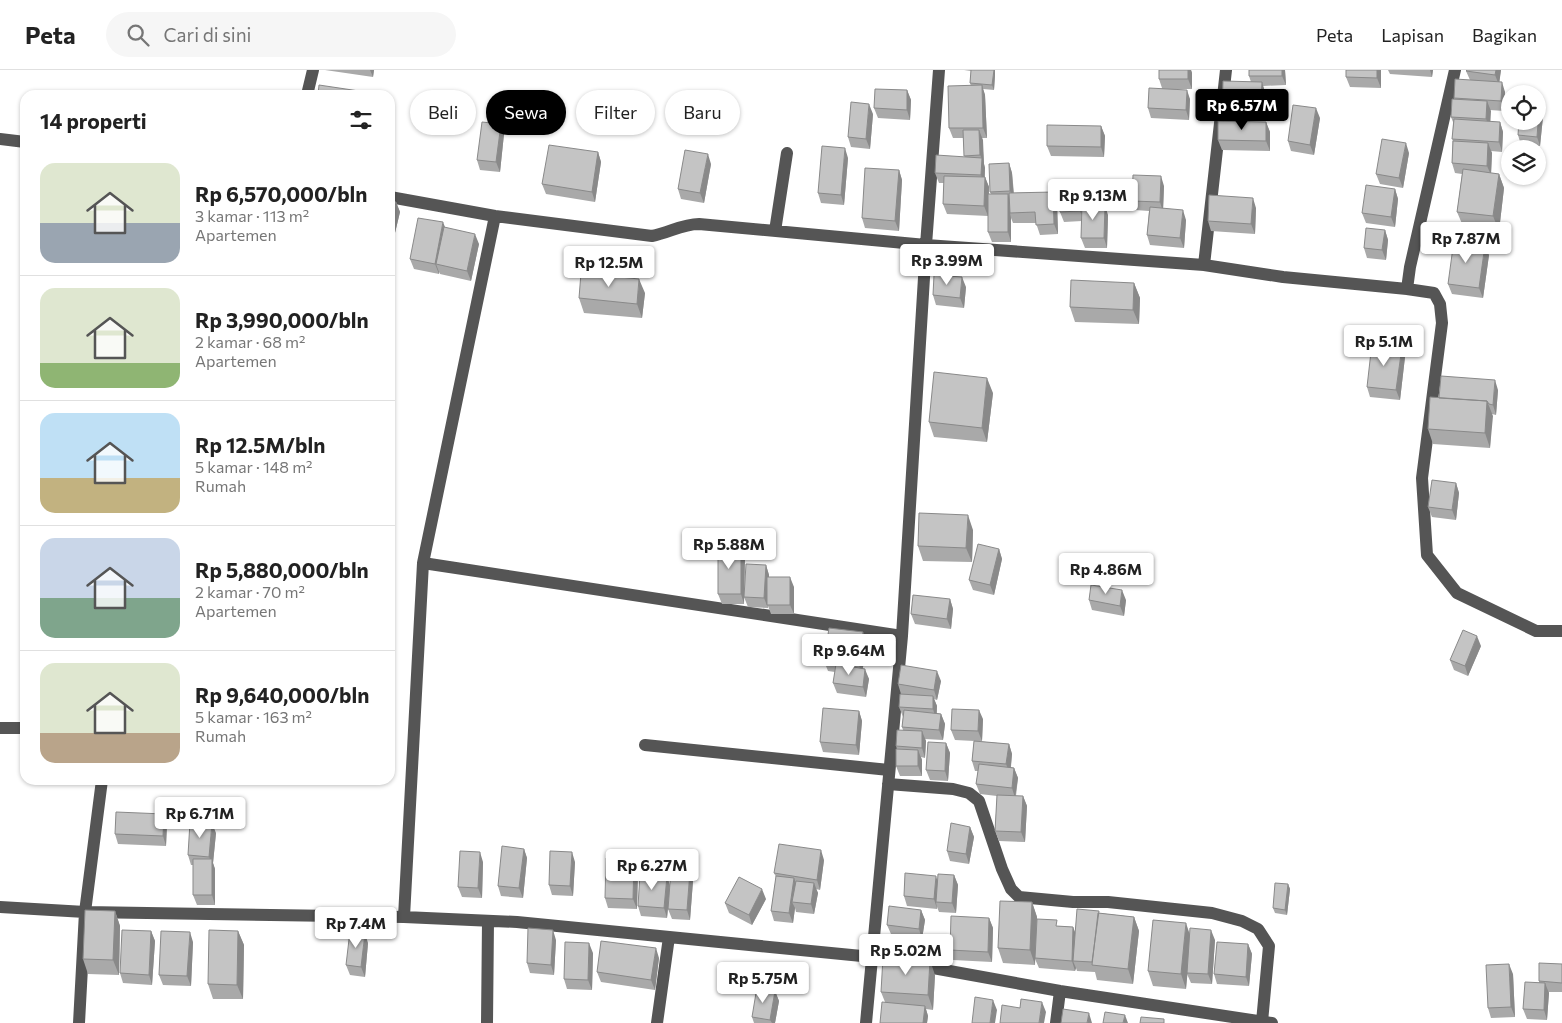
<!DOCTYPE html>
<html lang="id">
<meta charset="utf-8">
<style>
body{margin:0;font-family:Commissioner,sans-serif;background:#f6f6f6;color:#222;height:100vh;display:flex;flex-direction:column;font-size:19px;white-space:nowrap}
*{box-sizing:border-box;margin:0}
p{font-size:16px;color:#767676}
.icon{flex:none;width:28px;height:28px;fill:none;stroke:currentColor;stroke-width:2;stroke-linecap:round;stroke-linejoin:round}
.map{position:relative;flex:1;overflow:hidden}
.details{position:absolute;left:20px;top:20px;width:375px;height:695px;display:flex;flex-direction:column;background:#fff;border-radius:15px;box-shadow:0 1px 4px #0004}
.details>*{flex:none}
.hud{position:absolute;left:410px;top:20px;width:475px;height:45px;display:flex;gap:10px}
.tools{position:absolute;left:1501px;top:15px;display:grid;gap:10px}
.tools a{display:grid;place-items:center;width:45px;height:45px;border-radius:50%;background:#fff;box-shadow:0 1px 4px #0004;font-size:25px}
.price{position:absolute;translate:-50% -42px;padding:0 11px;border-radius:5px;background:#fff;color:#222;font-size:16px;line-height:32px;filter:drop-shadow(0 1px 2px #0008)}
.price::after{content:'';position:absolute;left:50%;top:30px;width:15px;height:11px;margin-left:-8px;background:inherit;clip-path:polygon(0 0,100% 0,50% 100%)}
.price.selected{background:#000;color:#fff}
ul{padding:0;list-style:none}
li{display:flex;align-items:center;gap:15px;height:125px;padding:0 20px}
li+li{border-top:1px solid #e0e0e0}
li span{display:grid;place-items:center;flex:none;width:140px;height:100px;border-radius:15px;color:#555}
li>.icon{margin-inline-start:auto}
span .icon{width:60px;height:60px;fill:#fffc;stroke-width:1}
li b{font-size:21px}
h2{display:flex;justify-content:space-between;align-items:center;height:60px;padding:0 20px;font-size:21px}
.tag{padding:0 18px;border-radius:22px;background:#fff;box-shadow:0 1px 4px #0004;font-size:18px;line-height:45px}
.tag.selected{background:#000;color:#fff}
header{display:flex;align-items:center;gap:30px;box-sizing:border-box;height:70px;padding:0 25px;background:#fff;border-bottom:1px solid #e0e0e0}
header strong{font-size:24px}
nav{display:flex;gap:28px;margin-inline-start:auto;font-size:18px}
.search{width:350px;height:45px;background:#f6f6f6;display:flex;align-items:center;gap:12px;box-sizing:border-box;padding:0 18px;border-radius:28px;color:#767676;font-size:19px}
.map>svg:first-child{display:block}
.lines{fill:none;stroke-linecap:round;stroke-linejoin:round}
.minor{stroke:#555;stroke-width:12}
.wall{fill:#a9a9a9}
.shaded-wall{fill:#898989}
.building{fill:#c4c4c4;stroke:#898989}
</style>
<header>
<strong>Peta</strong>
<div class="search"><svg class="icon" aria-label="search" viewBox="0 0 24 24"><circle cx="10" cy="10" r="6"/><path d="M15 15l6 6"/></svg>Cari di sini</div>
<nav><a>Peta</a><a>Lapisan</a><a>Bagikan</a></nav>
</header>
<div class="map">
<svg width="1562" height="953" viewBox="0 0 1562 953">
<rect width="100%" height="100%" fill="#fff"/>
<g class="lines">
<path class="minor" d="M307,25L313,0
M0,69L25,72
M390,127L495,146L652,166C669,163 682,154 699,154L926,175L1204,195L1283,207L1407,219L1410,197L1455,0
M775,161L787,83
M1204,195L1226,0
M1407,219L1434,223L1440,234L1442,253L1422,408L1427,485L1457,523L1536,561H1562
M423,493L902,566
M0,658H25
M645,675L889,700
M888,714L953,719L969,723L979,731L1002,799L1011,819L1019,827L1073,832H1108L1212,843L1242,851L1258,859L1269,876L1262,952
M0,837L85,842L404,847L517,852L872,887L1060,921L1272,953
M404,847L423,493L495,146
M79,953L85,842L102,710
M487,953L488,851
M657,953L669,867
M866,953L902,566L926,175L939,0
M1056,953L1060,921"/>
</g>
<path class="wall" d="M325,0H374L373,7Z
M964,0H995V5L994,20L983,19L985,25L987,68H982L984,94L985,98V107L989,117V124H991L990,122L1009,93L1012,103L1014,123L1053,122L1057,132L1058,164L1040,165L1036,153H1013L1011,148V172H992L988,162V133V146L947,144L943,134L944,113H939L935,103L965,87L963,68H953L949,58L971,16L970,13L971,1Z
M1159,0H1191L1192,3V19H1175L1190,29L1189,50L1151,48L1148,38L1162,18L1159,9Z
M1249,0H1285L1286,15L1263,16L1265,22V43L1250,42V52H1266L1270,62V81L1222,80L1218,70L1224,51L1222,46L1251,12L1249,6Z
M1346,0H1381V18L1350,17L1346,7Z
M1388,0H1433L1432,7L1390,4Z
M1501,0L1499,12L1505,22L1504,41L1490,40V52H1500L1503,62L1502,82L1491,81L1492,83L1491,103L1499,104L1504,118L1499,161L1463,156L1457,142L1462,104L1455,103L1452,93L1453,52L1451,47L1454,28L1470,10L1466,1Z
M907,20L911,30L910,50L878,48L874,38Z
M1540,27L1544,37L1540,76L1521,75L1518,65Z
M873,44L870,79L851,77L848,67Z
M1320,48L1314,85L1291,81L1288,71Z
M501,54L504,64L500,102L480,100L477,90Z
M1101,56L1105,66L1104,87L1051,86L1047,76Z
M598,82L601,92L595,132L546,124L542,114Z
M1409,83L1403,118L1380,114L1376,104Z
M848,88L844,135L821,133L818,123Z
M711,94L704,133L681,129L678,119Z
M899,100L902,110L899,161L865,158L862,148Z
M1078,113L1082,122L1083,134L1108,145L1107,178H1085L1081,168L1082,151L1064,152L1060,142Z
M1164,116L1163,138L1186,150L1184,178L1150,175L1147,165L1149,141L1135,140L1132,131Z
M1395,119L1398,129L1395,157L1366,153L1362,143Z
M390,131L396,132L400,142L394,167L390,166Z
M1256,138L1255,164L1211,161L1208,151Z
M445,158L479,174L471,211L440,204L439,202V204L414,199L410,189Z
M1385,160L1388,170L1386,190L1367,188L1364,178Z
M1489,185L1483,228L1452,224L1448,214Z
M1134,213L1140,228L1139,254L1075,252L1070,237Z
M966,217L964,238L936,235L933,225Z
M645,223L642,248L584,243L579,228Z
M1405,287L1400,330L1370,327L1367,317Z
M1498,320L1496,345L1492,344L1490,378L1433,374L1428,359Z
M993,323L987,372L934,367L929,352Z
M1456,413L1459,423L1456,450L1432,447L1428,437Z
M973,460L972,492L923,491L918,476Z
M741,475L745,485L744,534H722L718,524Z
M999,479L1002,489L994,525L973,520L969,510Z
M766,495L769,505V507L794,517V544H771L768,536V538L748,537L744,527Z
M950,529L953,539L951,559L915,554L911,544Z
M1089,530H1126L1124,546L1092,540Z
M866,572L863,598L869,609L866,627L837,623L833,613L835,602L828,601L824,591Z
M1481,576L1468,606L1454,600L1450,590Z
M941,611L937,630L934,629L937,636V643L941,644L945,654L943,670L925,669L926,671L925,688L921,687L922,690V706H900L896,696L897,679L896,676L903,660L902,657L903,647L899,637L901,624L898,614Z
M859,641L862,651L859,685L823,682L820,672Z
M983,649L982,671H976L1009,674L1012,684L1011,697L1014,698L1018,708L1016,726H1023L1027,736L1025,772L999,771L995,761L997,726L980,724L976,714L978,701H975L972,691L974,671L955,670L951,660Z
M946,673L950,683L948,711L930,710L926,700Z
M167,754L166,776L118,774L115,764Z
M970,757L974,767L969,794L950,791L947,781Z
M216,763L213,793L215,799V835H197L193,825V795H191L188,785Z
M524,779L527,788L523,828L501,826L498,816Z
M634,790L638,800L637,839L608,838L605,828Z
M824,790L820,820L816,819L818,823L814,844L796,842L795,838L793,853L774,851L771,841L776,807L774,803Z
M483,792L482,828L462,827L458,817Z
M575,792L573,826L552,825L549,815Z
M954,805L958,815L956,843L939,842L937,837V839L907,836L904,826L937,811Z
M667,806L670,816L693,811L690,850L672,849L668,839L670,820L667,848L641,846L638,836Z
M1288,814L1290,819L1287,845L1275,843L1273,838Z
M766,829L752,855L729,843L725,833Z
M1032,832L1037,847V858L1059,856L1073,857L1075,863L1099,843L1134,847L1139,861L1133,914L1097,910L1095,902L1077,901L1076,898L1075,901L1039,898L1035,889V895L1003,893L998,878Z
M921,840L925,850L922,869L891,864L887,855Z
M115,841L120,856L119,905L88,904L83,889Z
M989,848L993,858L992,892L953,890L950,880Z
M151,861L155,871L152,915L123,913L120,903Z
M238,861L244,875L243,929H213L208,914Z
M1190,865L1215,870L1212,914L1191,913L1187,904L1186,919L1153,916L1148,901Z
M556,870L554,905L530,903L527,893Z
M193,872L191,916L163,915L159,905Z
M368,873L365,907L350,905L346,895Z
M1248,874L1252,884L1249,916L1217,914L1214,904Z
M593,883L592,920L567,919L564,909Z
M659,888L655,920L601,912L597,902Z
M1562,894V922H1549L1547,950L1527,949L1523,939L1539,912V911Z
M1513,904L1515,947L1491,948L1488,938Z
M935,905L933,940L926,939L928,946L927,953H880L885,932L881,922Z
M775,921L779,931L775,953H754L752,947Z"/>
<path class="shaded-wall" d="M370,0H374L373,7Z
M994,0H995V5L994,20L992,15Z
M1188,0H1191L1192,3V19L1188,9Z
M1282,0H1285L1286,15L1282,6Z
M1377,0H1381V18L1377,8Z
M1430,0H1433L1432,7Z
M1496,0H1501L1499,15L1495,5Z
M1262,12L1265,22V43L1261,33Z
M1502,12L1505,22L1504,41L1501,31Z
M982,15L985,25L987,68L983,58Z
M907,20L911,30L910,50L907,40Z
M1187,20L1190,29L1189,50L1186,40Z
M1540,27L1544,37L1540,76L1537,67Z
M1487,31L1491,41L1490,59L1486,49Z
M1246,32L1250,42V56L1246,46Z
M869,34L873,44L870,79L866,69Z
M1316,38L1320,48L1314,85L1310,75Z
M1266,52L1270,62V81L1266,71Z
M1500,52L1503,62L1502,82L1499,72Z
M501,54L504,64L500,102L496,92Z
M1101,56L1105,66L1104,87L1101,77Z
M979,60L983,70L984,94L985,98L984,115L981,105L982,89L980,85Z
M1406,73L1409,83L1403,118L1399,108Z
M1488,73L1492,83L1491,105L1487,96Z
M845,78L848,88L844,135L841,125Z
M598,82L601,92L595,132L592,122Z
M708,84L711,94L704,133L700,123Z
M1009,93L1012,103L1014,131L1010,121Z
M899,100L902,110L899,161L895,151Z
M1499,104L1504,118L1499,161L1493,146Z
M1161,106L1164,116L1163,142L1160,132Z
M985,107L989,117L988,146L984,136Z
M1078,113L1082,122L1084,151L1080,141Z
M1395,119L1398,129L1395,157L1391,147Z
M1053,122L1057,132L1058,164L1054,154Z
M1008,124L1011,134L1010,143L1011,148V172L1008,162Z
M1253,128L1256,138L1255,164L1251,154Z
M396,132L400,142L394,167L391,157Z
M1105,135L1108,145L1107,178L1104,168Z
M1183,140L1186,150L1184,178L1180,168Z
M443,152L447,162L436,194L439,202V204L435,194Z
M1385,160L1388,170L1386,190L1382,180Z
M475,164L479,174L471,211L467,201Z
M1485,175L1489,185L1483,228L1479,218Z
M962,207L966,217L964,238L960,228Z
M639,209L645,223L642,248L637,234Z
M1134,213L1140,228L1139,254L1133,240Z
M1402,277L1405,287L1400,330L1396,320Z
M987,308L993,323L987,372L982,358Z
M1495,310L1498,320L1496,345L1493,335Z
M1487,331L1493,346L1490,378L1485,363Z
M1456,413L1459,423L1456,450L1452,440Z
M968,445L973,460L972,492L966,478Z
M741,475L745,485L744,534L741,524Z
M999,479L1002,489L994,525L990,515Z
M766,495L769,505L768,535H767L768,538L764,528Z
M790,507L794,517V544L790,535Z
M1122,520L1126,530L1124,546L1120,536Z
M950,529L953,539L951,559L947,549Z
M863,562L866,572L862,605L859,595Z
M1477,566L1481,576L1468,606L1465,596Z
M865,599L869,609L866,627L863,617Z
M937,601L941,611L937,630L934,620Z
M933,626L937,636L936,649L933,639Z
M979,640L983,649L982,671L978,661Z
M859,641L862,651L859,685L856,675Z
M941,644L945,654L943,670L939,660Z
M922,661L926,671L925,688L922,678Z
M946,673L950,683L948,711L945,701Z
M1009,674L1012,684L1010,704L1006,694Z
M918,680L922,690V706L918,696Z
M1014,698L1018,708L1015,728L1012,718Z
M1023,726L1027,736L1025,772L1021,762Z
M164,744L167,754L166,776L163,766Z
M212,753L216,763L213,793L215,799V835L212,825V794L209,787Z
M970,757L974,767L969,794L966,784Z
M524,779L527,788L523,828L519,818Z
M821,780L824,790L820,820L817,810Z
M480,782L483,792L482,828L478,818Z
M572,782L575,792L573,826L570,816Z
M634,790L638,800L637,839L633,829Z
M690,801L693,811L690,850L687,840Z
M954,805L958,815L956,843L952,833Z
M667,806L670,816L667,848L664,838Z
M936,806L939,816L936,832L937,839L934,829Z
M794,808L798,818L792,832L795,838L793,853L789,843Z
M814,813L818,823L814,844L811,834Z
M1288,814L1290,819L1287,845L1285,840Z
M762,819L766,829L752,855L749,845Z
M1032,832L1037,847L1035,895L1030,880Z
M921,840L925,850L922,869L919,859Z
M115,841L120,856L119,905L113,890Z
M1134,847L1139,861L1133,914L1128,899Z
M989,848L993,858L992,892L988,882Z
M1186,853L1191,868L1186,919L1181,904Z
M1073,857L1077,867L1073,891L1076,898L1075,901L1072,891Z
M553,860L556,870L554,905L551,895Z
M1211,860L1215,870L1212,914L1208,904Z
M151,861L155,871L152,915L149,905Z
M238,861L244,875L243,929L237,915Z
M190,862L193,872L191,916L187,906Z
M365,863L368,873L365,907L361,897Z
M589,873L593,883L592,920L588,910Z
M1248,874L1252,884L1249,916L1246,907Z
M656,878L659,888L655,920L651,910Z
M930,890L935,905L933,940L928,925Z
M1509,894L1513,904L1515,947L1511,937Z
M1545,913L1549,923L1547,950L1544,940Z
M775,921L779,931L775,953H772L770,950Z
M993,930L997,940L995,953H990Z
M1042,932L1046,942L1044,953H1039Z
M925,936L928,946L927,953H923Z
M1089,943L1092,953H1087Z
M1125,945L1128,953H1123Z"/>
<path class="building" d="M971,0H994L992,15L970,13Z
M1159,0H1188V9H1159Z
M1249,0H1282V6H1249Z
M1346,0H1377V8L1346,7Z
M1467,0H1496L1495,5L1466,1Z
M1455,9L1502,12L1501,31L1454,28Z
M1223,11L1262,12L1261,33L1246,32V46H1222Z
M319,15L359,21V25H318Z
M982,15L983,58H949L948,16Z
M1149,18L1187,20L1186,40L1148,38Z
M875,19L907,20V40L874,38Z
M1538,27H1540L1537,67L1518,65L1519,51H1538Z
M1452,29L1487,31L1486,49L1451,47Z
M851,32L869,34L866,69L848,67Z
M1293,35L1316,38L1310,75L1288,71Z
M1454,49L1500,52L1499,72L1452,69Z
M1218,51L1266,52V71L1218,70Z
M482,52L501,54L496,92L477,90Z
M1047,55L1101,56V77L1047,76Z
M963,60H979L980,85L964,86Z
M1382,69L1406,73L1399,108L1376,104Z
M1453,71L1488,73L1487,96L1452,93Z
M549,75L598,82L592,122L542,114Z
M822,76L845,78L841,125L818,123Z
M685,80L708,84L700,123L678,119Z
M936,85L982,88L981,105L935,103Z
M1009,93L1010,121L990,122L989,94Z
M865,98L899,100L895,151L862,148Z
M1463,99L1499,104L1493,146L1457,142Z
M1133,105L1161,106L1160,132L1132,131Z
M944,106L985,107L984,136L943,134Z
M1078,113L1080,141L1060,142L1059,114Z
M1366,115L1395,119L1391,147L1362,143Z
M1053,122L1054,154L1036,155L1035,142L1010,143L1009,123Z
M988,124H1008V162H988Z
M1209,125L1253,128L1251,154L1208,151Z
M390,131L396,132L391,157H390Z
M1082,134L1105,135L1104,168H1081Z
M1150,137L1183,140L1180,168L1147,165Z
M418,148L443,152L435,194L410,189Z
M444,157L475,164L467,201L436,194Z
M1366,158L1385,160L1382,180L1364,178Z
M1454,170L1485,175L1479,218L1448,214Z
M581,203L639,209L637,234L579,228Z
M934,205L962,207L960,228L933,225Z
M1071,210L1134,213L1133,240L1070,237Z
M1372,273L1402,277L1396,320L1367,317Z
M934,302L987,308L982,358L929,352Z
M1441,306L1495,310L1493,335L1489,334L1487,331L1439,328Z
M1430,327L1487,331L1485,363L1428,359Z
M1432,410L1456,413L1452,440L1428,437Z
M919,443L968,445L966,478L918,476Z
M978,474L999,479L990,515L969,510Z
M718,475H741V524H718Z
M746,494L766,495L764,528L744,527Z
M767,507H790V535H767Z
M1091,515L1122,520L1120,536L1089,530Z
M913,525L950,529L947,549L911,544Z
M829,558L863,562L859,595L824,591Z
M1463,560L1477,566L1465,596L1450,590Z
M836,594L865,599L863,617L833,613Z
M901,595L937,601L934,620L898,614Z
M900,624L933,626V639L899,637Z
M823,638L859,641L856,675L820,672Z
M952,639L979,640L978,661L951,660Z
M904,640L941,644L939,660L902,657Z
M897,660L922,661V678L896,676Z
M974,671L1009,674L1006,694L972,691Z
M928,672L946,673L945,701L926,700Z
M896,679L918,680V696H896Z
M979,694L1014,698L1012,718L976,714Z
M997,725L1023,726L1021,762L995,761Z
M116,742L164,744L163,766L115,764Z
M190,752L212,753L209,787L188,785Z
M951,753L970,757L966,784L947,781Z
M779,774L821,780L817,810L774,803Z
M502,776L524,779L519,818L498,816Z
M460,781L480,782L478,818L458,817Z
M550,781L572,782L570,816L549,815Z
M606,788L634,790L633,829L605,828Z
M193,789H212V825H193Z
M671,800L690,801L687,840L668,839Z
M905,803L936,806L934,829L904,826Z
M640,804L667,806L664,838L638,836Z
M938,804L954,805L952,833L936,832Z
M776,806L794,808L789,843L771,841Z
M739,807L762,819L749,845L725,833Z
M796,811L814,813L811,834L792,832Z
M1275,813L1288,814L1285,840L1273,838Z
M1000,831L1032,832L1030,880L998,878Z
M889,836L921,840L919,859L887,855Z
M1077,839L1099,841L1092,892L1073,891Z
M85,840L115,841L113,890L83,889Z
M1098,843L1134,847L1128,899L1092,895Z
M951,846L989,848L988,882L950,880Z
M1037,849L1057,850L1056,856L1073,857L1072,891L1035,888Z
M1153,850L1186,853L1181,904L1148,901Z
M528,858L553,860L551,895L527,893Z
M1190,858L1211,860L1208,904L1187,903Z
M122,860L151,861L149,905L120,903Z
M209,860L238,861L237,915L208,914Z
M161,861L190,862L187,906L159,905Z
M350,861L365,863L361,897L346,895Z
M601,871L656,878L651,910L597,902Z
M565,872L589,873L588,910L564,909Z
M1217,872L1248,874L1246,907L1214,904Z
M883,887L930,890L928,925L881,922Z
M1539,893L1562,894V913L1539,911Z
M1509,894L1511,937L1488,938L1486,895Z
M1525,912L1545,913L1544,940L1523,939Z
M757,917L775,921L770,950L752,947Z
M975,927L993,930L990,953H972Z
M1021,929L1042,932L1039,953H1000L1002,935L1020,938Z
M882,932L925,936L923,953H880Z
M1063,939L1089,943L1087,953H1061Z
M1105,942L1125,945L1123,953H1103Z
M1141,947L1164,949V953H1140Z"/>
</svg>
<div class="tools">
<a><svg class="icon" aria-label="locate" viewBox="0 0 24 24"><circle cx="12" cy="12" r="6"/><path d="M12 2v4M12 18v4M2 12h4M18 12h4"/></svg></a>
<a><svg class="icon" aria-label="layers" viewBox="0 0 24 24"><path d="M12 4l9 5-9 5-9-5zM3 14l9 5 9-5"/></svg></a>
</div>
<b class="price selected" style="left:1242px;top:61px">Rp 6.57M</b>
<b class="price" style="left:1093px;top:151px">Rp 9.13M</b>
<b class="price" style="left:1466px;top:194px">Rp 7.87M</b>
<b class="price" style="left:947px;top:216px">Rp 3.99M</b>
<b class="price" style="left:609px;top:218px">Rp 12.5M</b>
<b class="price" style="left:1384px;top:297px">Rp 5.1M</b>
<b class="price" style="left:729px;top:500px">Rp 5.88M</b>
<b class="price" style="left:1106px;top:525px">Rp 4.86M</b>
<b class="price" style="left:849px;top:606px">Rp 9.64M</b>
<b class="price" style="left:200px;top:769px">Rp 6.71M</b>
<b class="price" style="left:652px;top:821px">Rp 6.27M</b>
<b class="price" style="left:356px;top:879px">Rp 7.4M</b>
<b class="price" style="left:906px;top:906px">Rp 5.02M</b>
<b class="price" style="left:763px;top:934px">Rp 5.75M</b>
<div class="hud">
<a class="tag">Beli</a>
<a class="tag selected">Sewa</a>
<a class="tag">Filter</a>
<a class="tag">Baru</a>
</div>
<section class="details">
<h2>14 properti<svg class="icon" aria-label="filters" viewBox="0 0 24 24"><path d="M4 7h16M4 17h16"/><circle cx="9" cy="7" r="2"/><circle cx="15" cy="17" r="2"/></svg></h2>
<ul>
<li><span style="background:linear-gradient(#dfe7d0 60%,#9aa5b1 0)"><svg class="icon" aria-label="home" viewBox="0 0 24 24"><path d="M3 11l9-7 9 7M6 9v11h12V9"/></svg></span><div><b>Rp 6,570,000/bln</b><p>3 kamar · 113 m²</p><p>Apartemen</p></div></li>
<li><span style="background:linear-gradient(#dfe7d0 75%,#8fb573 0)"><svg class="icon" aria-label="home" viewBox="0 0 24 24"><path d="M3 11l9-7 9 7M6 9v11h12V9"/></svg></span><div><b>Rp 3,990,000/bln</b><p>2 kamar · 68 m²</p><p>Apartemen</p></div></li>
<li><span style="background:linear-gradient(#bfe0f5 65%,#c2b280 0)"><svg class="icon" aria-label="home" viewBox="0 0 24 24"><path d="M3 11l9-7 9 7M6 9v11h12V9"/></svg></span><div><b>Rp 12.5M/bln</b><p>5 kamar · 148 m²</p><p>Rumah</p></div></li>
<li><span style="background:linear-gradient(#c9d6e8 60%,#7fa58c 0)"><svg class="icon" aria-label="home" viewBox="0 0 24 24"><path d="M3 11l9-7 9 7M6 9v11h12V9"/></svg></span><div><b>Rp 5,880,000/bln</b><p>2 kamar · 70 m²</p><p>Apartemen</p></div></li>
<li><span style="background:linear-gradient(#dfe7d0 70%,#b9a48a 0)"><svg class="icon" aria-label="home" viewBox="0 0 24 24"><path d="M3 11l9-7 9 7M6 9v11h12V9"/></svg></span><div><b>Rp 9,640,000/bln</b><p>5 kamar · 163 m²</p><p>Rumah</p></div></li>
</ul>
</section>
</div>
